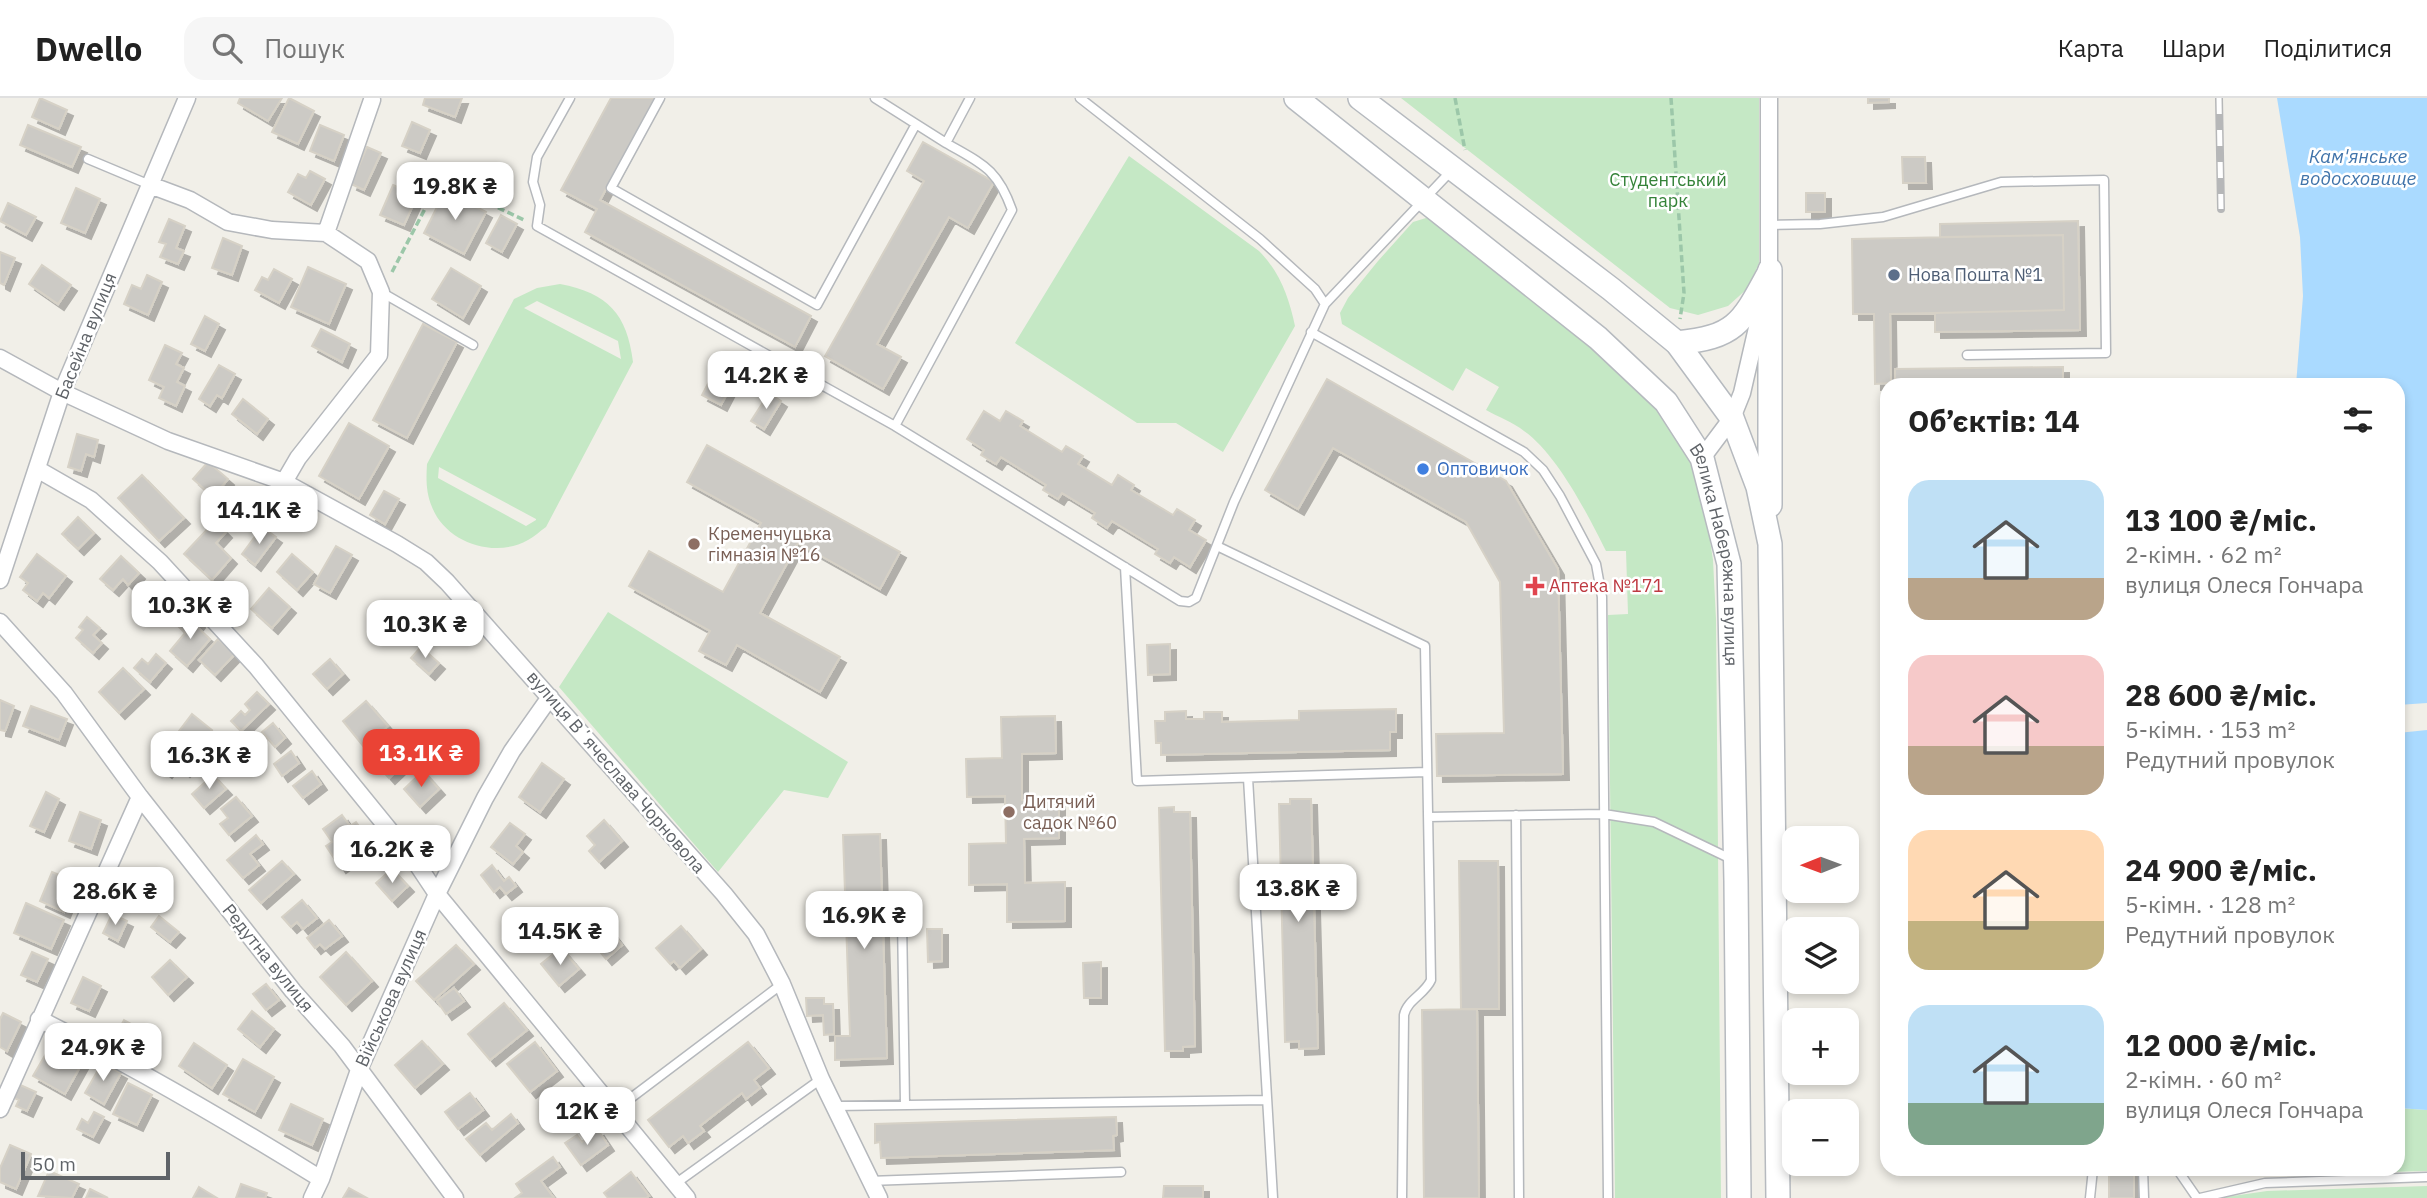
<!DOCTYPE html>
<html lang="uk">
<meta charset="utf-8">
<style>
body{margin:0;font-family:"IBM Plex Sans",sans-serif;background:#f6f6f6;color:#222;height:100vh;display:flex;flex-direction:column;font-size:26px;white-space:nowrap}
*{box-sizing:border-box;margin:0}
p{font-size:23px;color:#767676}
.icon{flex:none;width:38px;height:38px;fill:none;stroke:currentColor;stroke-width:2;stroke-linecap:round;stroke-linejoin:round}
.map{position:relative;flex:1;overflow:hidden}
.panel{position:absolute;left:1880px;top:280px;width:525px;height:798px;display:flex;flex-direction:column;background:#fff;border-radius:21px;box-shadow:0 4px 10px #0003}
.panel>*{flex:none}
.needle{width:46px;rotate:269deg}
.fabs{position:absolute;left:1782px;top:728px;display:grid;gap:14px}
.fabs a{display:grid;place-items:center;width:77px;height:77px;border-radius:14px;background:#fff;box-shadow:0 4px 10px #0003;font-size:35px}
.scale{position:absolute;left:21px;bottom:18px;width:149px;box-sizing:border-box;padding-left:7px;border:4px solid #5f6368;border-top:0;font-size:19px;line-height:24px;white-space:nowrap;color:#5f6368;-webkit-text-stroke:5px #fff;paint-order:stroke}
.price{position:absolute;translate:-50% -60px;padding:0 16px;border-radius:14px;background:#fff;color:#222;font-size:23px;line-height:46px;filter:drop-shadow(0 2px 4px #0008)}
.price::after{content:'';position:absolute;left:50%;top:42px;width:21px;height:16px;margin-left:-10px;background:inherit;clip-path:polygon(0 0,100% 0,50% 100%)}
.price.current{background:#ea4335;color:#fff}
ul{padding:0;list-style:none}
li{display:flex;align-items:center;gap:21px;height:175px;padding:0 28px}
li span{display:grid;place-items:center;flex:none;width:196px;height:140px;border-radius:21px;color:#555}
li>.icon{margin-inline-start:auto}
span .icon{width:84px;height:84px;fill:#fffc;stroke-width:1}
li b{font-size:30px}
h2{display:flex;justify-content:space-between;align-items:center;height:84px;padding:0 28px;font-size:30px}
header{display:flex;align-items:center;gap:42px;box-sizing:border-box;height:98px;padding:0 35px;background:#fff;border-bottom:2px solid #e0e0e0}
header strong{font-size:33px}
nav{display:flex;gap:38px;margin-inline-start:auto;font-size:24px}
.search{width:490px;height:63px;background:#f6f6f6;display:flex;align-items:center;gap:18px;box-sizing:border-box;padding:0 24px;border-radius:21px;color:#767676;font-size:26px}
.map>svg:first-child{display:block}
.green{fill:#c5e8c5;fill-rule:evenodd}
.water{fill:#aadaff}
.pier{fill:#f1efe8}
.building{fill:#cccac5;stroke:#d6d1c6;stroke-width:2;filter:url(#shadow)}
.lines{fill:none;stroke-linecap:round;stroke-linejoin:round}
.lane-casing{stroke:#b5b8bc;stroke-width:11}
.street-casing{stroke:#b5b8bc;stroke-width:19}
.secondary-casing{stroke:#b6babf;stroke-width:26}
.path{stroke:#9cc7a9;stroke-width:3.5;stroke-dasharray:7 3.5;stroke-linecap:butt}
.lane{stroke:#fff;stroke-width:8}
.street{stroke:#fff;stroke-width:16}
.secondary{stroke:#fff;stroke-width:23}
.rail-casing{stroke:#b6b7b8;stroke-width:8}
.rail{stroke:#fff;stroke-width:5;stroke-dasharray:16;stroke-linecap:butt}
.service-dot{fill:#5c6f8a;stroke:#fff;stroke-width:2.5}
.shop-dot{fill:#3f7fe0;stroke:#fff;stroke-width:2.5}
.education-dot{fill:#8d6e63;stroke:#fff;stroke-width:2.5}
.health-dot{fill:#e0444e;stroke:#fff;stroke-width:2.5}
.labels{text-anchor:middle;stroke-width:5;stroke-linejoin:round;paint-order:stroke}
.park-label{font-size:18px;fill:#348238;stroke:#fff}
.service-label{font-size:18px;fill:#4e5e75;stroke:#fff;text-anchor:start}
.street-label{font-size:18px;fill:#5f6368;stroke:#fff}
.shop-label{font-size:18px;fill:#366cbe;stroke:#fff;text-anchor:start}
.education-label{font-size:18px;fill:#785e54;stroke:#fff;text-anchor:start}
.health-label{font-size:18px;fill:#be3a42;stroke:#fff;text-anchor:start}
.water-label{font-size:19px;font-style:italic;fill:#4174aa;stroke:#fff}
</style>
<header>
<strong>Dwello</strong>
<div class="search"><svg class="icon" aria-label="search" viewBox="0 0 24 24"><circle cx="10" cy="10" r="6"/><path d="M15 15l6 6"/></svg>Пошук</div>
<nav><a>Карта</a><a>Шари</a><a>Поділитися</a></nav>
</header>
<div class="map">
<svg width="2427" height="1100" viewBox="0 0 2427 1100">
<defs>
<filter id="shadow"><feDropShadow dx="6" dy="6" stdDeviation="0" flood-color="#0004"/></filter>
</defs>
<rect width="100%" height="100%" fill="#f1efe8"/>
<path class="green" d="M1401,0H1759V165L1748,190L1728,208L1698,217L1670,210Z
M1129,58L1259,153C1280,174 1289,200 1295,228L1223,354L1176,325H1137L1015,245Z
M1426,120L1436,122L1594,248L1662,315L1689,362L1705,409L1713,462L1716,521L1721,1100H1615L1608,517L1628,516L1626,453H1606C1588,417 1557,356 1524,333C1513,324 1498,319 1486,312L1499,289L1466,270L1453,293L1342,226L1340,215L1348,200L1378,163L1413,124Z
M560,186C608,195 627,216 633,264L546,429C540,433 534,439 528,442C495,461 446,445 432,409C426,395 426,381 427,366L514,201L537,190ZM537,203L618,243L621,261L524,210ZM439,369L536,421V422L526,428L438,380Z
M608,514L848,664L828,700L784,692L718,774L559,589Z
M2398,1010L2427,1012V1073L2277,1077L2264,1075V1071H2398Z
M2427,1088V1100H2219L2267,1093Z"/>
<path class="water" d="M2277,0H2427V1012L2398,1010V287H2296L2303,198L2300,139Z"/>
<path class="pier" d="M2427,605V632L2398,635V607Z"/>
<path class="building" d="M40,0L67,12L59,31L32,19Z
M240,0H282L268,23L238,5Z
M289,0L314,13L298,46L272,34Z
M425,0H462L455,19L423,7Z
M611,0H655L600,102L811,218L795,249L585,134L597,111L561,92Z
M1868,0H1889V4L1868,5Z
M412,24L430,32L420,55L402,48Z
M28,27L81,49L72,69L20,47Z
M320,27L344,37L334,63L310,53Z
M923,44L994,84L968,130L949,119L877,246L901,259L883,291L825,258L924,83L907,73Z
M367,49L381,55L364,92L351,86Z
M1902,59H1925L1926,85H1903Z
M310,73L325,81L311,107L288,94L298,76L306,80Z
M393,87L417,98L404,127L380,117Z
M76,90L100,101L85,135L61,125Z
M445,93L486,114L464,156L424,135Z
M1806,95H1825V114H1806Z
M8,105L36,119L26,137L0,123Z
M501,117L517,126L502,154L486,145Z
M169,121L185,128L176,150L184,153L178,166L160,159L166,146L159,144Z
M2078,123L2080,232L1935,234V215L2064,212L2063,137L1940,139V126Z
M2063,137L2064,212L1890,216L1891,285L1875,286L1874,216H1853L1852,141Z
M223,140L242,148L232,177L212,170Z
M0,154L15,160L4,187L0,185Z
M42,167L71,187L58,206L29,186Z
M308,169L346,186L329,226L291,209Z
M451,170L481,188L463,220L432,201Z
M274,171L292,181L279,205L255,192L262,179L268,182Z
M147,177L162,184L148,217L124,206L132,187L141,191Z
M205,218L219,226L205,253L191,246Z
M423,226L457,244L407,340L373,322Z
M321,231L350,246L342,264L312,248Z
M165,247L182,255L176,266L184,270L177,284L185,288L176,308L159,300L164,289L149,282Z
M219,267L235,276L222,300L217,297L210,308L199,301Z
M2063,269V287H1895V271Z
M715,272L734,282L721,307L702,297Z
M1327,281L1506,383L1558,471L1563,676L1437,678L1436,636L1504,635L1500,484L1466,424L1333,350L1298,411L1265,392Z
M769,295L781,303L764,331L751,323Z
M243,301L268,321L257,336L232,316Z
M984,313L1000,323L1006,313L1023,323L1020,328L1062,354L1066,348L1083,358L1078,366L1112,387L1118,377L1134,387L1131,392L1173,417L1177,411L1195,422L1189,432L1206,442L1190,469L1174,459L1170,465L1155,456L1158,451L1112,423L1107,430L1092,420L1095,415L1062,395L1058,401L1043,392L1046,387L1001,359L996,366L981,357L984,352L967,341Z
M349,325L389,348L359,401L319,378Z
M77,336L98,342L94,359L86,356L81,373L68,369Z
M707,347L900,454L880,491L798,445L760,515L840,559L820,594L737,547L726,567L699,553L710,533L629,488L649,453L723,494L761,425L687,384Z
M208,364L228,381L213,399L193,381Z
M142,377L184,420L159,443L118,400Z
M384,393L399,401L385,426L370,417Z
M78,419L94,435L78,451L62,436Z
M215,423L226,434L216,445L231,460L212,482L184,456Z
M262,429L276,439L255,467L242,456Z
M336,448L352,457L330,495L314,486Z
M37,456L66,478L49,500L43,495L37,503L23,492L28,485L20,479Z
M292,456L313,474L297,492L277,474Z
M121,458L139,475L128,487L123,481L113,492L100,481Z
M269,490L290,509L272,530L251,511Z
M189,515L199,524L196,528L210,541L187,568L170,553L185,535L178,528Z
M87,519L100,530L93,537L102,545L93,555L76,540L83,532L79,529Z
M218,541L235,556L215,577L199,562Z
M1170,546V576L1148,577L1147,547Z
M421,549L439,565L429,576L411,560Z
M156,556L166,565L150,584L134,570L142,561L148,566Z
M330,561L343,576L327,591L313,576Z
M123,570L144,591L119,615L99,594Z
M257,594L269,606L241,633L231,623L241,613L245,617L250,612L245,606Z
M0,602L14,608L5,633L0,632Z
M366,603L388,628L364,649L343,623Z
M31,608L67,621L59,642L23,628Z
M1396,611V634H1390V652L1161,657V645H1156L1155,623H1165V614L1186,613V621H1204V614H1222V624L1299,622V613Z
M192,616L212,632L204,641L196,635L190,642L179,633Z
M1055,618L1056,655L1022,656V702H1059V740L1024,741L1025,785L1065,784V823L1007,824V786L969,787V746L1006,745L1005,698L967,699L966,661L1002,660L1001,619Z
M273,625L285,640L275,649L262,634Z
M389,643L407,663L389,680L371,660Z
M171,647L192,664L184,673L174,664L166,674L156,666Z
M291,653L299,665L282,678L274,666Z
M542,665L564,681L540,714L519,699Z
M312,673L321,686L303,700L293,688Z
M423,673L439,691L420,709L404,691Z
M213,677L226,691L204,710L192,696Z
M46,694L59,701L44,734L30,728Z
M236,699L252,718L229,737L220,726L228,720L221,711Z
M1290,701H1311L1318,950L1299,951V943L1285,944L1279,706H1290Z
M1174,709V714H1190L1195,948L1183,949V953H1165L1159,710Z
M80,714L101,722L91,751L69,743Z
M342,717L350,728L356,724L372,746L340,769L326,748L332,744L323,731Z
M604,722L622,743L599,764L589,753L595,747L587,738Z
M510,725L525,736L516,748L523,754L513,766L491,749Z
M880,736L887,960L835,962V938H850L843,737Z
M256,737L263,746L250,756L259,767L243,780L227,762Z
M282,763L294,776L261,805L249,792Z
M1459,763H1498L1499,911H1461Z
M492,767L504,783L509,779L516,788L506,796L500,789L494,794L481,777Z
M392,771L408,788L392,803L376,785Z
M52,774L76,784L64,814L40,803Z
M302,802L317,820L303,831L297,824L291,829L282,819Z
M26,805L64,822L51,851L14,835Z
M112,816L127,823L118,843L103,835Z
M159,818L179,834L170,844L151,829Z
M329,822L342,838L325,851L320,846L315,850L307,840Z
M604,824L622,847L606,861L587,838Z
M681,828L701,851L680,870L674,863L670,866L656,850Z
M927,831H942V863L928,864Z
M456,847L474,866L434,902L416,883Z
M561,850L579,871L559,888L541,866Z
M32,854L48,861L37,884L21,877Z
M346,854L372,883L346,907L320,879Z
M170,862L187,879L168,897L152,879Z
M1101,864V900H1084L1083,865Z
M83,879L101,888L89,913L71,905Z
M266,886L279,902L266,912L253,896Z
M454,890L464,903L446,916L437,903Z
M806,900H824V906H833L834,936L824,937L823,917L807,918Z
M504,905L527,932L490,962L468,936Z
M1477,911L1479,1100H1424L1422,912Z
M252,913L274,931L260,949L238,931Z
M3,915L21,924L7,953L0,949V921Z
M124,922L142,932L132,949L122,944L125,939L117,935Z
M422,943L443,966L415,990L395,967Z
M535,944L557,973L530,994L507,966Z
M748,944L769,970L754,982L760,990L746,1001L742,995L700,1028L704,1033L688,1045L683,1038L669,1049L648,1022Z
M194,945L227,967L212,990L179,968Z
M51,947L82,965L65,996L33,978Z
M243,961L274,979L255,1014L223,996Z
M102,965L121,975L104,1006L85,995Z
M128,985L152,997L137,1027L113,1016Z
M18,986L36,994L27,1013L16,1008L19,1002L12,999Z
M470,995L483,1012L458,1031L445,1014Z
M291,1006L323,1021L312,1047L279,1032Z
M94,1014L104,1019L93,1039L77,1031L82,1021L88,1025Z
M511,1016L518,1025L480,1057L466,1041L486,1025L492,1032Z
M1116,1019L1117,1037L1113,1038L1114,1052L881,1060L880,1044L875,1045V1026Z
M598,1032L608,1047L581,1067L565,1045L577,1037L582,1044Z
M10,1047L31,1056L16,1091L0,1084V1070Z
M553,1059L560,1069L541,1083L554,1100H515L522,1095L516,1086Z
M2109,1071H2134V1100H2109Z
M49,1073L79,1086L72,1100L38,1098Z
M631,1074L649,1098L646,1100H608L604,1095Z
M241,1086L267,1095L265,1100H236Z
M1164,1088H1203V1100H1163Z
M199,1089L217,1100H193Z
M349,1090L367,1100H343Z
M90,1091L108,1100H86Z"/>
<g class="lines">
<g class="lane-casing">
<path id="lane" d="M570,0L537,59L533,84L540,107L537,128L895,328L1180,503L1189,504L1196,500L1234,404L1325,206
M660,0L611,90L817,207L916,26
M875,0L946,45
M1080,0L1260,141L1315,191L1325,206L1451,73
M88,61L150,87
M1770,127L1820,126L1883,119L2001,84L2104,82L2106,255L1967,257
M381,194L473,247
M1311,234L1524,354L1543,372L1560,398L1596,466L1602,499L1608,1100
M895,328L1012,112C997,70 982,66 946,45L970,0
M1217,448L1425,548L1431,882C1425,896 1407,902 1404,917L1402,1100
M1125,469L1137,683L1427,674
M1248,680L1273,1100
M1516,717L1519,1100
M1428,719L1604,716L1654,724L1731,761
M902,821L905,1006
M834,1008L1267,1002
M615,1012L782,886
M2143,1071L2144,1100
M2177,1071L2197,1100
M869,1083L1121,1074
M675,1086L821,981
M2090,1100L2093,1071
M2200,1100L2265,1085L2427,1079"/>
</g>
<g class="street-casing">
<path id="street" d="M150,87L190,102L228,124L272,132L326,135L368,163L381,194L379,257L298,360L284,384
M326,135L372,2
M1769,179V0
M0,260L62,294L168,343L284,384L397,446L426,464L447,484L724,796L756,836L782,886L821,981L879,1100
M1702,360L1732,320L1742,295L1762,208
M37,371L91,402L160,464L256,568L417,766L437,796L687,1100
M0,482L62,294L187,0
M0,524L64,595L140,699L293,893L342,948L455,1100
M39,921C137,970 229,1024 321,1081
M0,1011L140,699
M312,1100L321,1081L359,972L437,796L485,700L512,653L550,599"/>
</g>
<g class="secondary-casing">
<g id="secondary">
<path id="s1" d="M1296,0L1598,240L1666,304L1702,360L1729,466L1736,783L1739,1100"/>
<path d="M1360,0L1611,191L1677,245L1732,320L1758,389L1770,446L1778,1100"/>
<path d="M1770,172V407"/>
<path d="M1677,245C1736,239 1742,225 1769,175"/>
</g>
</g>
<path class="path" d="M1455,0L1465,52
M1671,0L1684,195L1680,221
M392,174L440,82L526,123"/>
<use href="#lane" class="lane"/>
<use href="#street" class="street"/>
<use href="#secondary" class="secondary"/>
<g class="rail-casing">
<path id="rail" d="M2219,0L2221,111"/>
</g>
<use href="#rail" class="rail"/>
</g>
<circle class="service-dot" cx="1894" cy="177" r="7"/>
<circle class="shop-dot" cx="1423" cy="371" r="7"/>
<g class="education-dot">
<circle cx="694" cy="446" r="7"/>
<circle cx="1009" cy="714" r="7"/>
</g>
<path class="health-dot" d="M1531.5 477.5h7v7h7v7h-7v7h-7v-7h-7v-7h7z"/>
<g class="labels">
<g class="park-label">
<text x="1668" y="88">Студентський<tspan x="1668" dy="21">парк</tspan></text>
</g>
<g class="service-label">
<text x="1908" y="183">Нова Пошта №1</text>
</g>
<g class="street-label">
<text transform="translate(86 238) rotate(-68)" y="6">Басейна вулиця</text>
<text dy="6" stroke="none"><textPath href="#s1" startOffset="644">Велика Набережна вулиця</textPath></text>
<text transform="translate(616 674) rotate(49)" y="6">вулиця Вʼячеслава Чорновола</text>
<text transform="translate(268 860) rotate(51)" y="6">Редутна вулиця</text>
<text transform="translate(391 900) rotate(-66)" y="6">Військова вулиця</text>
</g>
<g class="shop-label">
<text x="1437" y="377">Оптовичок</text>
</g>
<g class="education-label">
<text x="708" y="442">Кременчуцька<tspan x="708" dy="21">гімназія №16</tspan></text>
<text x="1023" y="710">Дитячий<tspan x="1023" dy="21">садок №60</tspan></text>
</g>
<g class="health-label">
<text x="1549" y="494">Аптека №171</text>
</g>
<g class="water-label">
<text x="2358" y="65">Кам'янське<tspan x="2358" dy="22">водосховище</tspan></text>
</g>
</g>
</svg>
<div class="fabs">
<a><svg class="needle" viewBox="-14 -14 28 28"><path d="M0-13l5 13h-10z" fill="#e53935"/><path d="M0 13l5-13h-10z" fill="#767676"/></svg></a>
<a><svg class="icon" aria-label="layers" viewBox="0 0 24 24"><path d="M12 4l9 5-9 5-9-5zM3 14l9 5 9-5"/></svg></a>
<a>+</a>
<a>−</a>
</div>
<div class="scale">50 m</div>
<b class="price" style="left:455px;top:124px">19.8K ₴</b>
<b class="price" style="left:766px;top:313px">14.2K ₴</b>
<b class="price" style="left:259px;top:448px">14.1K ₴</b>
<b class="price" style="left:190px;top:543px">10.3K ₴</b>
<b class="price" style="left:425px;top:562px">10.3K ₴</b>
<b class="price current" style="left:421px;top:691px">13.1K ₴</b>
<b class="price" style="left:209px;top:693px">16.3K ₴</b>
<b class="price" style="left:392px;top:787px">16.2K ₴</b>
<b class="price" style="left:1298px;top:826px">13.8K ₴</b>
<b class="price" style="left:115px;top:829px">28.6K ₴</b>
<b class="price" style="left:864px;top:853px">16.9K ₴</b>
<b class="price" style="left:560px;top:869px">14.5K ₴</b>
<b class="price" style="left:103px;top:985px">24.9K ₴</b>
<b class="price" style="left:587px;top:1049px">12K ₴</b>
<section class="panel">
<h2>Об’єктів: 14<svg class="icon" aria-label="filters" viewBox="0 0 24 24"><path d="M4 7h16M4 17h16"/><circle cx="9" cy="7" r="2"/><circle cx="15" cy="17" r="2"/></svg></h2>
<ul>
<li><span style="background:linear-gradient(#bfe0f5 70%,#b9a48a 0)"><svg class="icon" aria-label="home" viewBox="0 0 24 24"><path d="M3 11l9-7 9 7M6 9v11h12V9"/></svg></span><div><b>13 100 ₴/міс.</b><p>2-кімн. · 62 m²</p><p>вулиця Олеся Гончара</p></div></li>
<li><span style="background:linear-gradient(#f6c9c9 65%,#b9a48a 0)"><svg class="icon" aria-label="home" viewBox="0 0 24 24"><path d="M3 11l9-7 9 7M6 9v11h12V9"/></svg></span><div><b>28 600 ₴/міс.</b><p>5-кімн. · 153 m²</p><p>Редутний провулок</p></div></li>
<li><span style="background:linear-gradient(#ffd9b3 65%,#c2b280 0)"><svg class="icon" aria-label="home" viewBox="0 0 24 24"><path d="M3 11l9-7 9 7M6 9v11h12V9"/></svg></span><div><b>24 900 ₴/міс.</b><p>5-кімн. · 128 m²</p><p>Редутний провулок</p></div></li>
<li><span style="background:linear-gradient(#bfe0f5 70%,#7fa58c 0)"><svg class="icon" aria-label="home" viewBox="0 0 24 24"><path d="M3 11l9-7 9 7M6 9v11h12V9"/></svg></span><div><b>12 000 ₴/міс.</b><p>2-кімн. · 60 m²</p><p>вулиця Олеся Гончара</p></div></li>
</ul>
</section>
</div>
